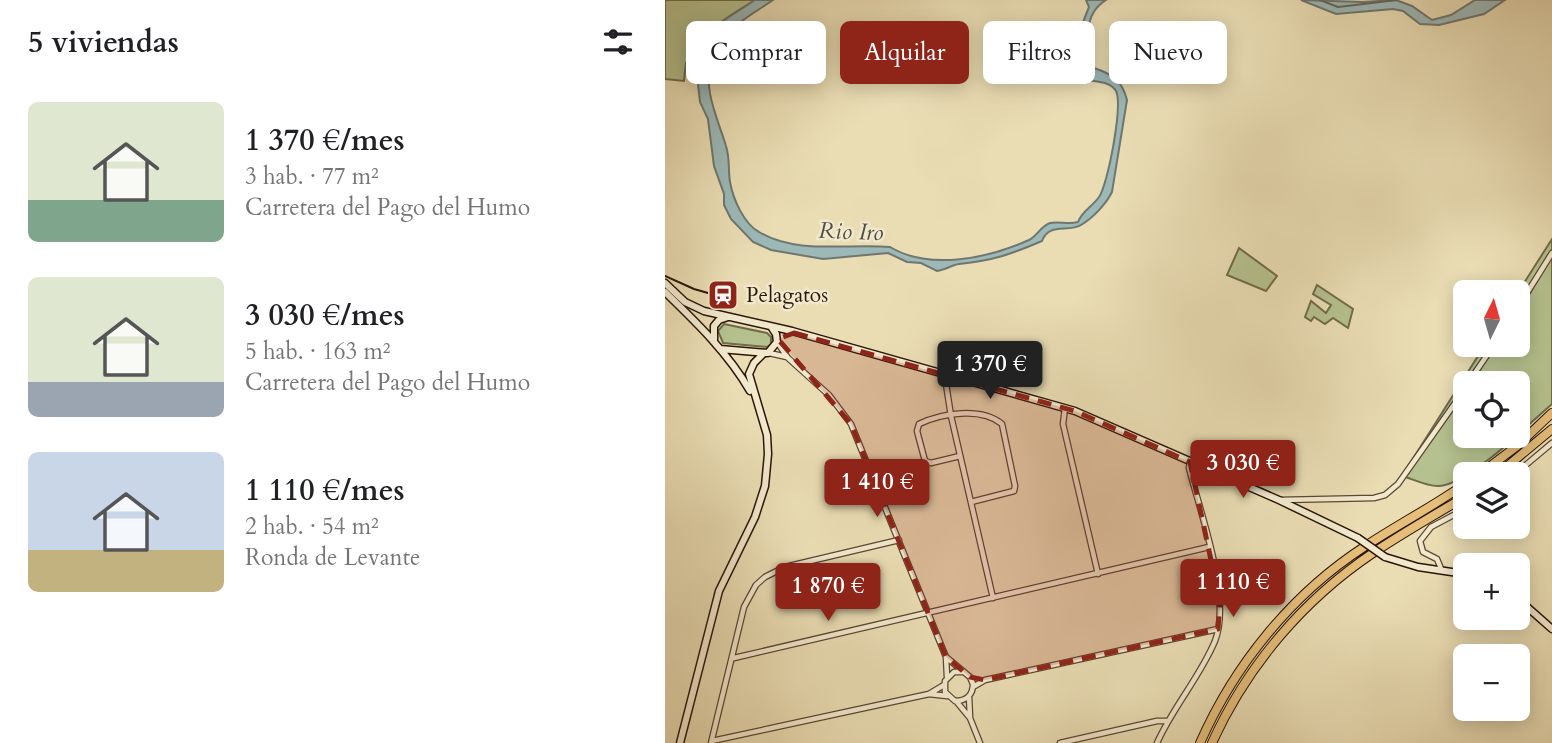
<!DOCTYPE html>
<html lang="es">
<meta charset="utf-8">
<style>
body{margin:0;font-family:Cardo,serif;background:#f6f6f6;color:#202124;height:100vh;display:flex;flex-direction:column;font-size:26px;white-space:nowrap}
*{box-sizing:border-box;margin:0}
p{font-size:23px;color:#757577}
.icon{flex:none;width:38px;height:38px;fill:none;stroke:currentColor;stroke-width:2;stroke-linecap:round;stroke-linejoin:round}
.map{position:relative;flex:1;overflow:hidden}
.side{display:flex;flex-direction:column;background:#fff;width:665px}
.side>*{flex:none}
.guide{position:absolute;left:21px;top:21px;width:665px;height:63px;display:flex;gap:14px}
.needle{width:46px;rotate:5deg}
.tools{position:absolute;left:788px;top:280px;display:grid;gap:14px}
.tools a{display:grid;place-items:center;width:77px;height:77px;border-radius:10px;background:#fff;box-shadow:0 4px 18px #0003;font-size:35px}
.price{position:absolute;translate:-50% -60px;padding:0 16px;border-radius:7px;background:#8f2418;color:#fff;font-size:23px;line-height:46px;filter:drop-shadow(0 2px 4px #0008)}
.price::after{content:'';position:absolute;left:50%;top:42px;width:21px;height:16px;margin-left:-10px;background:inherit;clip-path:polygon(0 0,100% 0,50% 100%)}
.price.active{background:#222;color:#fff}
ul{padding:0;list-style:none}
li{display:flex;align-items:center;gap:21px;height:175px;padding:0 28px}
li span{display:grid;place-items:center;flex:none;width:196px;height:140px;border-radius:10px;color:#555}
li>.icon{margin-inline-start:auto}
span .icon{width:84px;height:84px;fill:#fffc;stroke-width:1}
li b{font-size:30px}
h2{display:flex;justify-content:space-between;align-items:center;height:84px;padding:0 28px;font-size:30px}
.pill{padding:0 24px;border-radius:10px;background:#fff;box-shadow:0 4px 18px #0003;font-size:24px;line-height:63px}
.pill.active{background:#8f2418;color:#fff}
main{display:flex;flex:1;min-height:0}
.map>svg:first-child{display:block}
.green{fill:#b5c18e;stroke:#706b4a;stroke-width:2}
.water{fill:#9cb9b8;stroke:#6f7770;stroke-width:2}
.lines{fill:none;stroke-linecap:round;stroke-linejoin:round}
.shore{stroke:#64675e;stroke-width:2}
.street-casing{stroke:#5b4731;stroke-width:7}
.secondary-casing{stroke:#2b1505;stroke-width:9}
.highway-casing{stroke:#2b1505;stroke-width:10}
.street{stroke:#f1e9ce;stroke-width:4.5}
.secondary{stroke:#f1e9ce;stroke-width:6}
.highway{stroke:#e5be7a;stroke-width:8}
.tram{stroke:#2b1505;stroke-width:2}
.secondary-bridge-casing{stroke:#2b1505;stroke-width:9;stroke-linecap:butt}
.secondary-bridge{stroke:#f1e9ce;stroke-width:6}
.marked{fill:#8f2418;fill-opacity:0.2;stroke:#8f2418;stroke-width:5;stroke-dasharray:14 9;stroke-linejoin:round}
.labels{text-anchor:middle;stroke-width:5;stroke-linejoin:round;paint-order:stroke}
.poi-label{font-size:21px;fill:#2b1505;stroke:#f1e9ce;text-anchor:start}
.water-label{font-size:23px;font-style:italic;fill:#534e44;stroke:#f1e9ce}
</style>
<main>
<section class="side">
<h2>5 viviendas<svg class="icon" aria-label="filters" viewBox="0 0 24 24"><path d="M4 7h16M4 17h16"/><circle cx="9" cy="7" r="2"/><circle cx="15" cy="17" r="2"/></svg></h2>
<ul>
<li><span style="background:linear-gradient(#dfe7d0 70%,#7fa58c 0)"><svg class="icon" aria-label="home" viewBox="0 0 24 24"><path d="M3 11l9-7 9 7M6 9v11h12V9"/></svg></span><div><b>1 370 €/mes</b><p>3 hab. · 77 m²</p><p>Carretera del Pago del Humo</p></div></li>
<li><span style="background:linear-gradient(#dfe7d0 75%,#9aa5b1 0)"><svg class="icon" aria-label="home" viewBox="0 0 24 24"><path d="M3 11l9-7 9 7M6 9v11h12V9"/></svg></span><div><b>3 030 €/mes</b><p>5 hab. · 163 m²</p><p>Carretera del Pago del Humo</p></div></li>
<li><span style="background:linear-gradient(#c9d6e8 70%,#c2b280 0)"><svg class="icon" aria-label="home" viewBox="0 0 24 24"><path d="M3 11l9-7 9 7M6 9v11h12V9"/></svg></span><div><b>1 110 €/mes</b><p>2 hab. · 54 m²</p><p>Ronda de Levante</p></div></li>
</ul>
</section>
<div class="map">
<svg width="887" height="743" viewBox="0 0 887 743">
<rect width="100%" height="100%" fill="#eaddb4"/>
<filter id="stains"><feTurbulence type="fractalNoise" baseFrequency=".00286" numOctaves="4"/><feColorMatrix values="0 0 0 0 .2 0 0 0 0 .09 0 0 0 0 .02 0 0 0 .5 -.17"/></filter>
<radialGradient id="worn" r=".72"><stop offset=".6" stop-color="#630" stop-opacity="0"/><stop offset="1" stop-color="#630" stop-opacity=".3"/></radialGradient>
<path class="green" d="M0,0H90C56,22 44,24 34,67L21,63L19,81L0,79Z
M887,239V404L852,435V383H800V436H852C836,450 795,485 774,486C763,487 748,479 737,476L820,345H852V294Z
M574,248L612,276L601,291L562,275Z
M652,285L688,309L683,328L668,318L660,324L649,317L646,321L640,317L646,301L661,313L666,305L648,294Z
M59,324L102,333L106,337V344L102,347L58,343L53,331Z"/>
<path class="water" d="M90,0H108C87,15 54,31 47,57C37,89 52,116 61,146C65,158 63,170 65,182C68,199 79,224 94,232C132,255 184,243 225,247C265,271 324,258 364,240C372,236 376,226 385,223C395,221 403,225 413,222C417,211 427,207 434,197C443,184 458,105 451,91C445,81 431,82 421,80C409,55 413,32 424,7L421,0H441C417,15 421,45 429,68C447,74 457,80 462,100L447,192C441,204 428,218 416,225C403,233 384,222 377,241C344,255 330,260 294,264C287,265 280,270 272,271L256,263L242,262L223,253L158,259L106,250L88,242L66,219L59,205V194L49,166L43,119L35,102L33,84L34,67L42,35L50,26Z
M636,0L697,2L731,0L747,6L767,20L786,15L810,0H840L819,14L774,25L755,24L738,11L728,9L671,14Z"/>
<g class="lines">
<path class="shore" d="M655,0L673,7L732,0"/>
<g class="street-casing">
<path id="street" d="M852,309L887,253
M112,342L123,358L164,395L186,424L281,657L282,677
M104,353L122,357
M283,376L281,384L286,416L328,598
M803,383L829,345
M400,408L398,424L433,574
M295,456L266,463L260,461L252,431L254,424C277,413 316,407 337,424L350,486L349,491L306,502
M850,474L887,443
M615,500L709,498L720,495L733,484L800,389
M777,571L772,559L758,552L755,541L766,527L800,509
M281,657L305,677L308,684C308,695 301,701 290,701L280,692V681L289,672H298
M69,658L544,547
M308,687L320,680L553,629
M264,694L282,696
M304,696L305,717
M291,701L305,718L315,743
M47,741L264,694L279,685
M46,743L79,607L91,585L100,577L120,567L234,540
M395,743L492,721H502
M492,743C508,707 535,677 550,641C567,598 535,512 524,468L525,462"/>
</g>
<g class="secondary-casing">
<path id="secondary" d="M0,283L20,302L39,311L127,331L410,411L614,500L693,538
M0,292C31,322 64,354 85,391
M49,342V326L54,320L63,317
M55,349L103,353L112,342L111,334L107,328
M720,557L753,567L800,574
M852,598L887,629
M15,743L54,591L90,517L100,486L103,454L102,435L84,374L89,363L99,353"/>
</g>
<g class="highway-casing">
<path id="highway" d="M815,474L852,446L887,413
M833,474L887,429
M535,743C570,664 627,594 699,547C732,525 767,507 800,484
M547,743C582,666 638,600 708,553C738,533 769,515 800,497"/>
</g>
<use href="#street" class="street"/>
<use href="#secondary" class="secondary"/>
<use href="#highway" class="highway"/>
<path class="tram" d="M0,276L29,289L57,297"/>
<g class="secondary-bridge-casing">
<path id="secondary-bridge" d="M693,538L720,557"/>
</g>
<use href="#secondary-bridge" class="secondary-bridge"/>
</g>
<path class="marked" d="M129,333L410,411L525,462L555,602L553,629L320,680L305,677L281,657L186,424L113,339Z"/>
<defs>
<g id="station-square" transform="scale(1.575)"><rect x="-9" y="-9" width="18" height="18" rx="4" fill="#8f2418" stroke="#f1e9ce"/><path d="M-3-6H3Q5-6 5-4V2Q5 4 3 4L4.5 6H3L1.5 4h-3L-3 6H-4.5L-3 4Q-5 4-5 2V-4Q-5-6-3-6ZM-3.5-4v3h7v-3ZM-3.5 1v1.5H-2V1ZM2 1v1.5H3.5V1Z" fill="#fff"/></g>
</defs>
<g fill-rule="evenodd">
<use href="#station-square" x="58" y="295"/>
</g>
<g class="labels">
<g class="poi-label">
<text x="81" y="302">Pelagatos</text>
</g>
<g class="water-label">
<text transform="translate(186 231) rotate(2)" y="8">Rio Iro</text>
</g>
</g>
<rect width="100%" height="100%" filter="url(#stains)"/>
<rect width="100%" height="100%" fill="url(#worn)"/>
</svg>
<div class="tools">
<a><svg class="needle" viewBox="-14 -14 28 28"><path d="M0-13l5 13h-10z" fill="#e53935"/><path d="M0 13l5-13h-10z" fill="#757577"/></svg></a>
<a><svg class="icon" aria-label="locate" viewBox="0 0 24 24"><circle cx="12" cy="12" r="6"/><path d="M12 2v4M12 18v4M2 12h4M18 12h4"/></svg></a>
<a><svg class="icon" aria-label="layers" viewBox="0 0 24 24"><path d="M12 4l9 5-9 5-9-5zM3 14l9 5 9-5"/></svg></a>
<a>+</a>
<a>−</a>
</div>
<b class="price active" style="left:325px;top:401px">1 370 €</b>
<b class="price" style="left:578px;top:500px">3 030 €</b>
<b class="price" style="left:212px;top:519px">1 410 €</b>
<b class="price" style="left:568px;top:619px">1 110 €</b>
<b class="price" style="left:163px;top:623px">1 870 €</b>
<div class="guide">
<a class="pill">Comprar</a>
<a class="pill active">Alquilar</a>
<a class="pill">Filtros</a>
<a class="pill">Nuevo</a>
</div>
</div>
</main>
